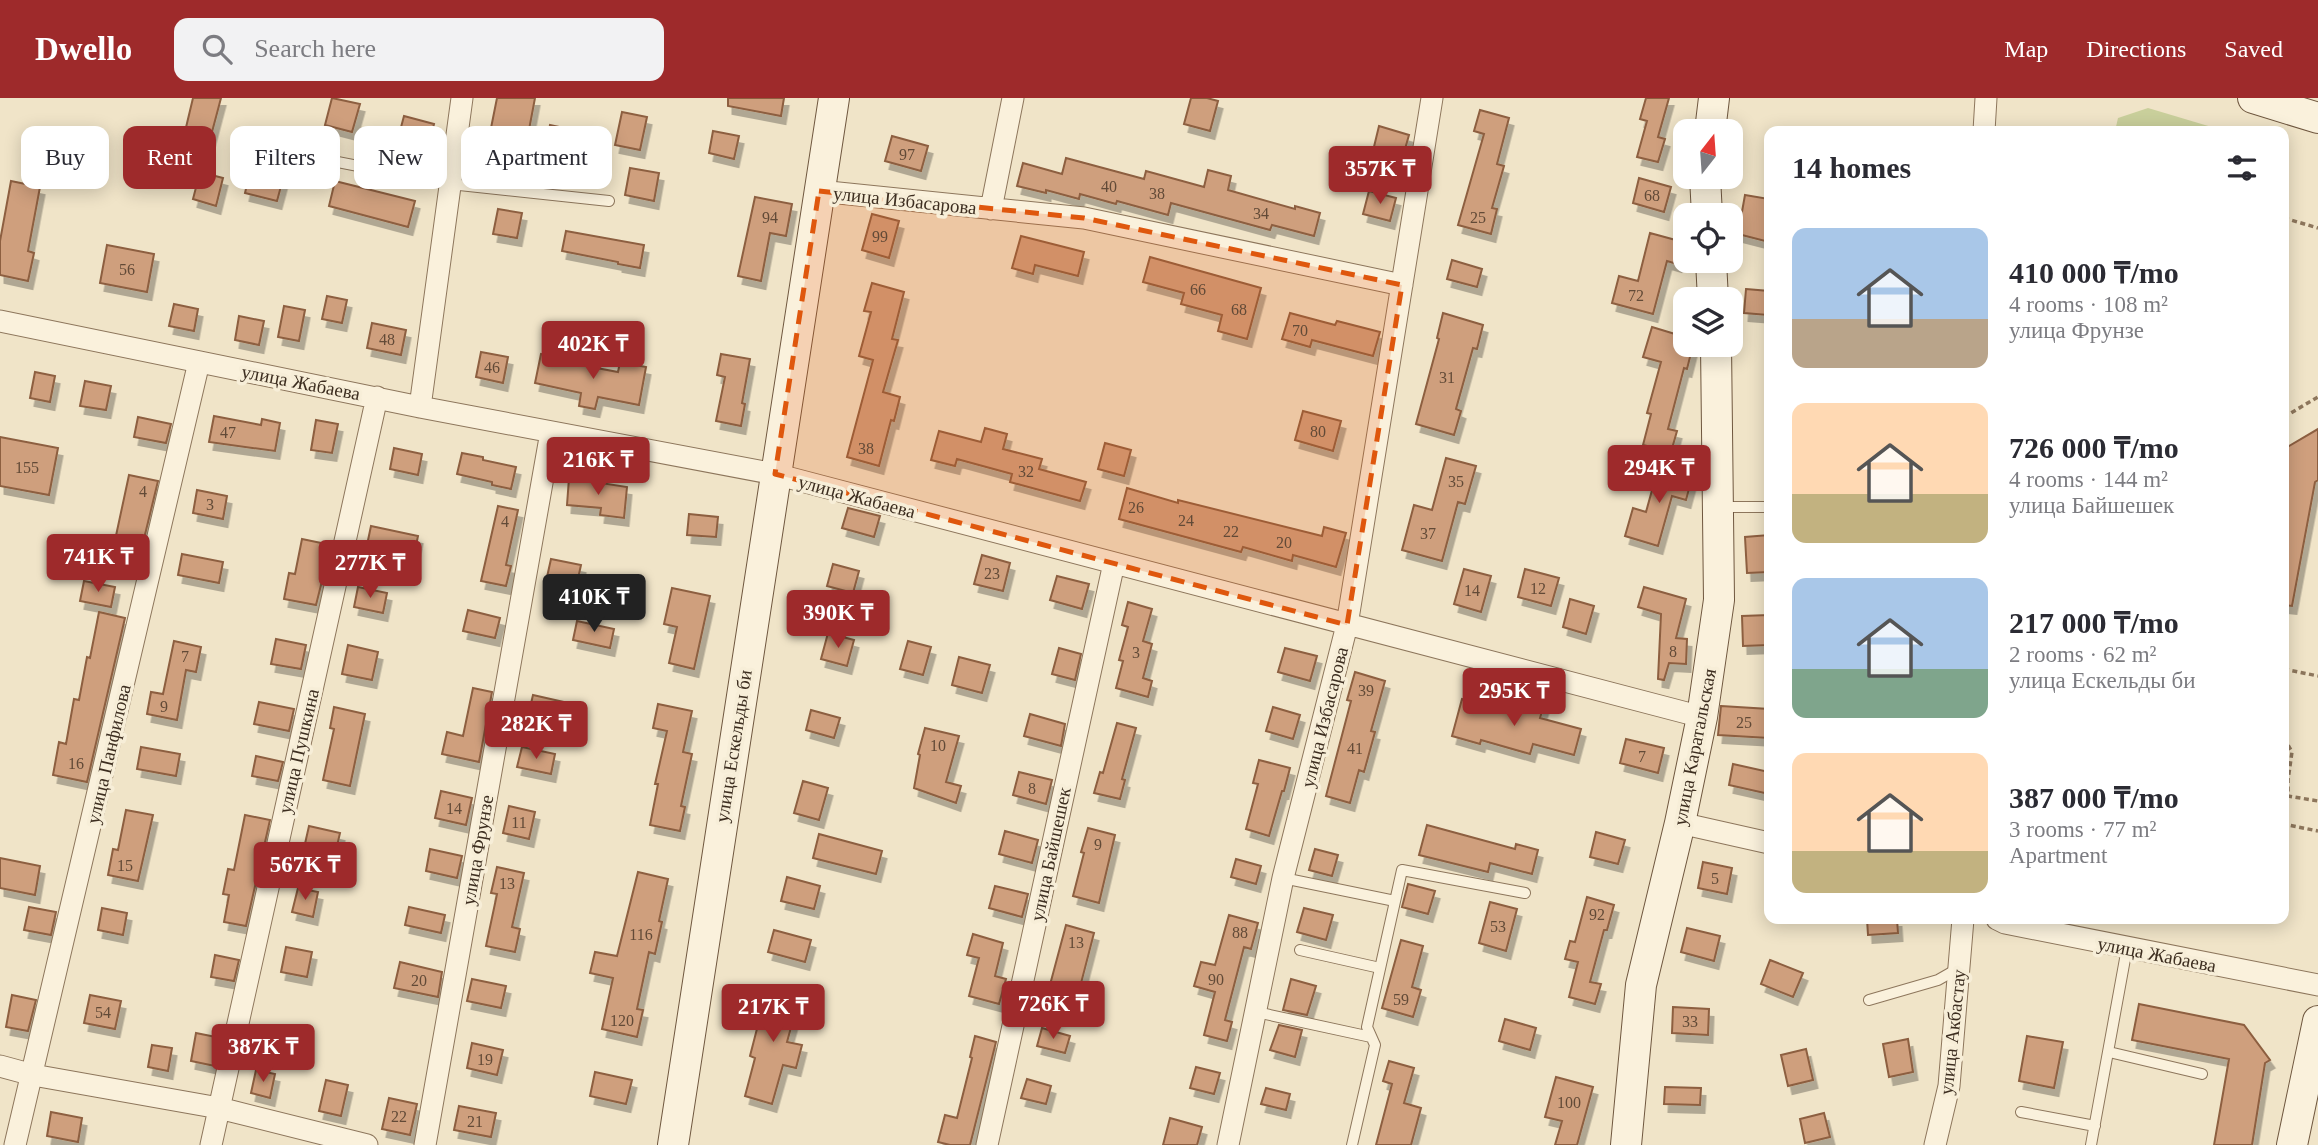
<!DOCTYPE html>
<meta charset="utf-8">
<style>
body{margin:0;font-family:"Times New Roman",serif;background:#f2f2f3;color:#2b2b33;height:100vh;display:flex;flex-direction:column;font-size:26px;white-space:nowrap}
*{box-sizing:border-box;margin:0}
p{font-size:23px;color:#7c7c81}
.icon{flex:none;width:38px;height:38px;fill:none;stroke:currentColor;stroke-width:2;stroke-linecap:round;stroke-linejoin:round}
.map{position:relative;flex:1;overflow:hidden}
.drawer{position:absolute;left:1764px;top:28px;width:525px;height:798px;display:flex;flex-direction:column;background:#fff;border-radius:14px;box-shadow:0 4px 18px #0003}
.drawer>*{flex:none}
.banner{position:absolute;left:21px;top:28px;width:665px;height:63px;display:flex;gap:14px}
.needle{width:46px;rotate:17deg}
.tools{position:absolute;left:1673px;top:21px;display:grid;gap:14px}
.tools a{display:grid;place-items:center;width:70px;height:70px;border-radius:14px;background:#fff;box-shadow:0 4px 18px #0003;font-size:35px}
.price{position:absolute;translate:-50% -60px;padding:0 16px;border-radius:7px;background:#9e2a2b;color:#fff;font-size:23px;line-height:46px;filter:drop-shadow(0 2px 4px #0008)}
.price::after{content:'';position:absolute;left:50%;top:42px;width:21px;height:16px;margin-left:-10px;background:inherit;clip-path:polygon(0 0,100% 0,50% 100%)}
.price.on{background:#222;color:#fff}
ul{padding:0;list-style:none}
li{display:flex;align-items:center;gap:21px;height:175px;padding:0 28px}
li span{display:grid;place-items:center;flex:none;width:196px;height:140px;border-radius:14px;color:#555}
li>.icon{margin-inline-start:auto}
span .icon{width:84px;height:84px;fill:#fffc;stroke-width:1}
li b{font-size:30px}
h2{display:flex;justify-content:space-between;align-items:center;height:84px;padding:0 28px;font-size:30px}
.chip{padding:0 24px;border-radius:14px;background:#fff;box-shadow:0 4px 18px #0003;font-size:24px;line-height:63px}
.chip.on{background:#9e2a2b;color:#fff}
header{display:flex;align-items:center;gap:42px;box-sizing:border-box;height:98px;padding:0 35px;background:#9e2a2b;color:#fff}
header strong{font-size:33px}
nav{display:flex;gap:38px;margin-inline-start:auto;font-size:24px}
.search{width:490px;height:63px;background:#f2f2f3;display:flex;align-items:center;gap:18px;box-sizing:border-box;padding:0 24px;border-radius:14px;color:#7c7c81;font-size:26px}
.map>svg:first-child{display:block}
.green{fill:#c9cf9b}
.building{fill:#cf9f7d;stroke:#8d5f41;stroke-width:2;filter:url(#shadow)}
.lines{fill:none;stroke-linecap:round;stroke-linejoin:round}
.lane-casing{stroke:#8d765c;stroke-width:12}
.street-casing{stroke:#8d765c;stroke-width:23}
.secondary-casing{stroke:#6f573f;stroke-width:32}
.path{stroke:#8d765c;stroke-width:3.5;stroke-dasharray:5 3.5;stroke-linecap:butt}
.lane{stroke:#faf1dc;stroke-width:10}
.street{stroke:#faf1dc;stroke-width:21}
.secondary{stroke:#faf1dc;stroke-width:30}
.marked{fill:#df570d;fill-opacity:0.2;stroke:#df570d;stroke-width:5;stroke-dasharray:14 9;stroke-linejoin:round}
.labels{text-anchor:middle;stroke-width:7;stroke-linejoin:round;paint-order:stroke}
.number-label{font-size:16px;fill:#624a37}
.street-label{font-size:19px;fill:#3d2e20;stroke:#f7eed8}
</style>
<header>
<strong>Dwello</strong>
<div class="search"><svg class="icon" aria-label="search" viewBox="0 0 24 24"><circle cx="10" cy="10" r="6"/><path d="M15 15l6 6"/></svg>Search here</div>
<nav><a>Map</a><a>Directions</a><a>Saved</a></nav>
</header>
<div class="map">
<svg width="2318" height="1047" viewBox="0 0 2318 1047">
<defs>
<filter id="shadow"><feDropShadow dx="4.5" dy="8" stdDeviation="0" flood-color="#0004"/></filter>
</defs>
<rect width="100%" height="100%" fill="#f0e4c8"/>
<path class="green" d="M2148,10L2225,33H2115L2118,20Z"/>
<path class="building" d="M193,0H221L208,49L183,42Z
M332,0L360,6L352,34L325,27Z
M497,0H535L528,37L491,30Z
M728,0H784L781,18L728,8Z
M1191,0H1207L1218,3L1210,33L1184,26Z
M1646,0H1669L1658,39L1665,41L1658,64L1637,59L1647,23L1640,21Z
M1480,12L1509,20L1497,66L1504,68L1492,110L1497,111L1491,136L1458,127L1484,36L1474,33Z
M622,14L647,19L640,52L615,47Z
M404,18L434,26L427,56L396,48Z
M550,27L578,33L569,80L541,74Z
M1379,28L1409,37L1401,65L1372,57Z
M713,33L739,38L734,61L709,55Z
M892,38L928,48L921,73L885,63Z
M52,41L85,50L77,81L44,73Z
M1066,60L1144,81L1146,73L1204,89L1208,72L1231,78L1228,92L1295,111V108L1320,115L1314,138L1272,127L1270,132L1171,105L1168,117L1117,103L1116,106L1080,96L1079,101L1046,92V95L1017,88L1023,65L1062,76Z
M251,69L284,77L277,103L245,95Z
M630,70L659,75L654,103L625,97Z
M200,74L223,80L216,108L193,101Z
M1639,80L1671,89L1664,114L1633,105Z
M11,83L40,89L28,153L34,155L28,183L0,177V143Z
M335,83L415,103L408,129L329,108Z
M1369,93L1396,100L1390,123L1363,116Z
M1745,97L1769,101V144L1738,136Z
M755,99L792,106L786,138L770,135L761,183L738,178Z
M498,111L522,115L517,140L493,136Z
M872,116L899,123L889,160L862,152Z
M566,133L644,147L640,170L618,166V164L562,153Z
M1650,135L1683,144L1677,166L1667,163L1653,216L1612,205L1619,178L1638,183Z
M1021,138L1084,154L1078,178L1035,167L1033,176L1012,170Z
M107,147L154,156L147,194L100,185Z
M1150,159L1261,190L1247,241L1218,233L1222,217L1181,206L1184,195L1143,184Z
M1452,162L1482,171L1477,189L1447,181Z
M872,185L904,194L892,241L898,242L883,294L900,299L894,323L891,322L879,368L847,359L873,262L859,258L871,214L864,213Z
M1746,191L1769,193L1768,217L1744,215Z
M327,198L347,202L342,225L322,221Z
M174,206L198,211L194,233L169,228Z
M284,208L305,212L299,243L278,239Z
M1290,215L1335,227L1337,223L1380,234L1373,258L1312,242L1310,249L1282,241Z
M1443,215L1483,227L1477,251L1473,250L1456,311L1461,313L1454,337L1416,326L1439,241L1437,240Z
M239,218L264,223L259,247L235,242Z
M372,225L406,232L401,257L367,250Z
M1652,229L1685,239V247H1693L1687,271L1684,270L1668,331L1677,333L1671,354L1643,347L1651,316L1647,315L1661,264L1643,259Z
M481,254L508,259L503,285L476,279Z
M541,256L566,261L565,264L618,274L620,264L646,269L639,307L598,299L595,311L579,308L581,295L535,285Z
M721,256L750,261L742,305L745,306L741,328L716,323L725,279L717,277Z
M35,274L55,278L50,304L30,300Z
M85,283L111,288L106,312L80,308Z
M1303,313L1341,323L1333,353L1295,342Z
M214,318L261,327L262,321L280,325L275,353L209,344Z
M138,319L171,326L166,345L134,339Z
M316,322L338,326L332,355L311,352Z
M985,330L1007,336L1003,351L1042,361L1039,371L1086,384L1080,403L1010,384L1012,376L957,361L955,368L931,362L939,333L981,344Z
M2318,331V382L2315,384L2292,508L2284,507V351Z
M0,339L58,350L49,397L0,388Z
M1105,345L1131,352L1124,378L1098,371Z
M394,350L422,356L418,377L390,371Z
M462,355L483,359V362L516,369L511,391L492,387V384L457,376Z
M1446,360L1476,368L1465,406L1458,404L1442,463L1402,452L1414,407L1432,412Z
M1659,367L1693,376L1686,402L1672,398L1658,448L1625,438L1633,410L1646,414Z
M129,377L158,383L141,453L114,447Z
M569,380L627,389L624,420L600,417L601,410L567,407Z
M1127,390L1178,405V402L1322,438L1324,429L1346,435L1336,469L1293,457L1292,463L1243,449L1241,454L1119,421Z
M197,392L227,398L223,421L193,415Z
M498,408L518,412L506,467L511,468L506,488L481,483Z
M848,410L880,418L874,439L842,430Z
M689,416L718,419L716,439L687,437Z
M371,428L418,438L414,457L367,447Z
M1769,437V474L1747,475L1745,439Z
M302,441L331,447L316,507L284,501L289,475L295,476Z
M182,456L223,464L219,485L178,477Z
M982,457L1010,465L1003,493L974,486Z
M551,461L581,467L577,485L547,479Z
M833,466L859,473L853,495L827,488Z
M1464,471L1491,478L1481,514L1454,506Z
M1525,471L1559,480L1551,508L1518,499Z
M1057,478L1089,486L1082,511L1050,502Z
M84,483L115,489L111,509L80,503Z
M358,489L387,495L383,515L354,509Z
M1644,489L1686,501L1676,540L1687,541L1686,566L1669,565L1664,582L1658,581L1661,516L1638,509Z
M672,490L710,498L694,571L669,565L677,529L664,526Z
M1570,501L1594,508L1586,536L1563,529Z
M1128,504L1152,511L1143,543L1152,546L1143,580L1152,583L1148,599L1116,590L1123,563L1119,562L1128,529L1122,527Z
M468,512L500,520L495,540L463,533Z
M99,514L125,520L87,684L53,677L59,644L66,646L74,601L79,602L87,559L90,560Z
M1769,517V547L1743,548L1742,518Z
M577,523L614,531L610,550L573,542Z
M828,535L854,542L847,568L821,561Z
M276,541L306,547L301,571L271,566Z
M174,543L201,549L196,574L186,572L177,622L147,616L151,594L163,596Z
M908,543L931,549L923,577L900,571Z
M348,547L378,554L372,582L342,576Z
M1059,550L1081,556L1075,582L1052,576Z
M1285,550L1317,558L1310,583L1278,574Z
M959,559L990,567L982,595L952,587Z
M1355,574L1385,583L1371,633L1375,634L1364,674L1359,672L1350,705L1326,698L1351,603L1347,602Z
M473,590L492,594L479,664L442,656L447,634L463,638Z
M533,597L564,604L561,621L529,614Z
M1518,600L1544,607L1540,620L1581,631L1574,657L1533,646L1530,656L1481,642L1480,646L1452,638L1462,601L1514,615Z
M259,604L294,611L289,633L254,626Z
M658,606L692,613L683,654L692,656L681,708L685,709L680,733L650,727L658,686H655L667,633L653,630Z
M1721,608L1769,611V640L1718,637Z
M334,609L365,616L350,688L323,682L334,631L330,630Z
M1273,609L1300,617L1293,641L1266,633Z
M811,612L840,620L834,640L806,632Z
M1030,616L1065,626L1061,648L1024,638Z
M1117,625L1136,630L1122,681L1125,682L1120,701L1094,695L1100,674L1103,675Z
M925,630L959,638L946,684L961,688L956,705L914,690L920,657L918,656Z
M1626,641L1664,650L1658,675L1620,665Z
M141,649L180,656L176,678L137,671Z
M522,649L555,656L551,676L517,669Z
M256,658L283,664L278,683L252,678Z
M1259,662L1290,670L1284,693H1282L1269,738L1246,731L1258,686L1253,685Z
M1733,666L1769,674V696L1729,687Z
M1019,674L1052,682L1046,706L1013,697Z
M803,683L828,690L819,722L794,715Z
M441,693L472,700L466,727L435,720Z
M509,708L535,714L529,741L503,735Z
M126,712L153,717L138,783L108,777L113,751L118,752Z
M245,717L270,722L246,828L224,824L229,797L223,796L228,771L234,772Z
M1427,727L1515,751L1516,746L1538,752L1532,776L1490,765L1488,774L1419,757Z
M309,728L340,735L333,765L302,759Z
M1088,730L1115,737L1099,805L1073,798L1084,755L1081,754Z
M1005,733L1038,742L1032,765L999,756Z
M1596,734L1625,742L1618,766L1590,759Z
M819,736L882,753L876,776L813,760Z
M430,751L462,758L457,780L426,773Z
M1315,751L1338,757L1332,778L1309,772Z
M0,760L40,768L35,797L0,790Z
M1236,761L1261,768L1256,786L1231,779Z
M1703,764L1732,770L1727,796L1698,790Z
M497,769L524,775L512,829L520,831L515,854L486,848L497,796L491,795Z
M638,774L668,781L659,823L662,824L655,856L649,854L637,911L643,912L637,939L602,931L613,880L590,875L595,854L617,858Z
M787,779L820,788L814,811L781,803Z
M1408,786L1435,793L1428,816L1402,809Z
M995,788L1028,796L1022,819L989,810Z
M298,790L318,794L313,819L292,814Z
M1587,799L1614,807L1607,832H1604L1590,884L1601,886L1595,906L1569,899L1578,864L1565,861L1570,843L1575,844Z
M1490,804L1517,811L1506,853L1479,845Z
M29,809L56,814L51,837L24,832Z
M409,809L445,817L441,835L405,827Z
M102,810L127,815L123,837L98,832Z
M1304,810L1333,817L1326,842L1297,834Z
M1229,817L1258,825L1251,851L1244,849L1225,922L1232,924L1227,943L1204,937L1215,894L1194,888L1201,864L1215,867Z
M1867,821H1897L1898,835L1868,837Z
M1066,827L1094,835L1080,889L1083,890L1078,907L1047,898Z
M1687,830L1720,838L1714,863L1681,854Z
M774,832L811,842L805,864L768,854Z
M973,836L1003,845L995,878L1006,881L999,906L969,898L979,860L967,857Z
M1401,842L1423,848L1412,889L1421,892L1413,919L1382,910Z
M286,849L312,854L307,879L281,874Z
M215,857L239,862L234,883L211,879Z
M1770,862L1803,875L1793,899L1761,886Z
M400,864L442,874L438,899L394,890Z
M472,881L506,888L501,910L467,903Z
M1291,881L1316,888L1307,917L1283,912Z
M768,888L800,897L787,944L802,947L796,970L783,967L772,1006L745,998L755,960L750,958Z
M12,897L36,902L28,933L6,929Z
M90,897L121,903L115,931L84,925Z
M2139,906L2244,927L2270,962L2265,965L2252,1047H2214L2229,961L2132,942Z
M1673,909L1709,911L1708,937L1672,935Z
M1505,921L1536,930L1530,952L1499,943Z
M1279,927L1302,932L1295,959L1270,952Z
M1042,930L1070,938L1065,955L1037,948Z
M196,935L221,940L215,968L191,963Z
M975,938L996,944L970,1047H950L938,1044L945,1017L957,1020L972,960L970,959Z
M2027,938L2063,944L2054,990L2019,983Z
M1908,941L1913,974L1889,979L1883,946Z
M472,945L503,952L497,977L467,970Z
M152,947L172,950L168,973L148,969Z
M1806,951L1813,982L1788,988L1781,957Z
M1389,963L1414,970L1404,1005L1421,1010L1411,1047H1376L1392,986L1383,983Z
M1196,969L1220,975L1214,996L1190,990Z
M256,972L275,976L270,1000L251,995Z
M595,974L632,982L626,1006L590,998Z
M1556,979L1593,989L1577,1047H1555L1562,1023L1545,1019Z
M1027,981L1051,988L1046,1006L1021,1000Z
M326,982L348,987L341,1018L319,1013Z
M1665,989L1701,990L1700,1007L1664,1006Z
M1266,990L1290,996L1286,1012L1261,1006Z
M389,1000L417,1006L410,1037L382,1031Z
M459,1008L496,1015L491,1039L454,1032Z
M51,1014L82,1020L78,1044L47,1038Z
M1824,1015L1830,1039L1805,1045L1800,1021Z
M1170,1020L1202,1029L1197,1047H1163Z"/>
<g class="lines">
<g class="lane-casing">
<path id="lane" d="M236,44L450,86L609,103
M1721,409H1769
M1283,780L1395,803
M1300,852L1380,870
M1869,902L1938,882L1959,870
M1256,914L1371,939
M2109,954L2202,976
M2021,1014L2095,1028
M1352,1047L1375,947L1367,929L1402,772L1525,795
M2091,1047L2127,850"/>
</g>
<g class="street-casing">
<path id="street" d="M1984,33L1986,0
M819,93L1084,120L1402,187
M991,111L1013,0
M0,223L420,309L775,376L1702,619
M420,309L462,0
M1680,725L1769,745
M1997,821L2005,825L2318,887
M0,968L33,977L219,1010L367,1047
M15,1047L199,264
M211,1047L377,299
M425,1047L551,334
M987,1047L1114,465
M1228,1047L1283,780L1347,527L1432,0
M1935,1047L1949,988L1963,821"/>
</g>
<g class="secondary-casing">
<path id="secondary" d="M2253,0L2318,20
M1710,33L1714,0
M1705,79L1707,117
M1711,163L1713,201
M673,1047L834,0
M1626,1047L1641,887L1680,725L1702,619L1719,502L1716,247
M2292,1047L2318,923"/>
</g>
<path class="path" d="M2284,120L2318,130
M2284,319L2318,299
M2284,571L2318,578
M2284,640L2292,654L2288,682V698L2318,703
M2284,731L2288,727L2318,733"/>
<use href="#lane" class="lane"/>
<use href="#street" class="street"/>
<use href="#secondary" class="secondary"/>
</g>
<path class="marked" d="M819,93L1084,120L1402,187L1347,527L775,376Z"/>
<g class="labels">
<g class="number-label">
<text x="907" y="62">97</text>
<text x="1109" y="94">40</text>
<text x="1157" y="101">38</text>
<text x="1652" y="103">68</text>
<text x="1261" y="121">34</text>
<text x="770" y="125">94</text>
<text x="1478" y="125">25</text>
<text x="880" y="144">99</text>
<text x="127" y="177">56</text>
<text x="1198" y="197">66</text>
<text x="1636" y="203">72</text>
<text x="1239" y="217">68</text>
<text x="1300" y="238">70</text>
<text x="387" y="247">48</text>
<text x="492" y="275">46</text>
<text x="1447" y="285">31</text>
<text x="1318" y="339">80</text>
<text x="228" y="340">47</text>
<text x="866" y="356">38</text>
<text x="27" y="375">155</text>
<text x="1026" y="379">32</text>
<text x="1456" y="389">35</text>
<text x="143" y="399">4</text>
<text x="210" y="412">3</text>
<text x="1136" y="415">26</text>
<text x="1186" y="428">24</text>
<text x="505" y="429">4</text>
<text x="1231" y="439">22</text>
<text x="1428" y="441">37</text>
<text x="1284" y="450">20</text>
<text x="992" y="481">23</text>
<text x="1538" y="496">12</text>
<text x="1472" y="498">14</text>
<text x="1673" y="559">8</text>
<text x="1136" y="560">3</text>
<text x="185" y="564">7</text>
<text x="1366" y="598">39</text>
<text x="164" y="614">9</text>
<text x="1744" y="630">25</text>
<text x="938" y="653">10</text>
<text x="1355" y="656">41</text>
<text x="1642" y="664">7</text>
<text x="76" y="671">16</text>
<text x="1032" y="696">8</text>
<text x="454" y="716">14</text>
<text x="519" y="730">11</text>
<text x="1098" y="752">9</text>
<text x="125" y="773">15</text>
<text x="1715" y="786">5</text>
<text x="507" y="791">13</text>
<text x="1597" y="822">92</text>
<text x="1498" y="834">53</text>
<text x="1240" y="840">88</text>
<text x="641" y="842">116</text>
<text x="1076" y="850">13</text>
<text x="1216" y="887">90</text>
<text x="419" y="888">20</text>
<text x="1401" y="907">59</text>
<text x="103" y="920">54</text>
<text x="622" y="928">120</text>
<text x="1690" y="929">33</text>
<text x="485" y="967">19</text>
<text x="1569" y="1010">100</text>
<text x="399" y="1024">22</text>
<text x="475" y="1029">21</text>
</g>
<g class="street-label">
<text transform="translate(905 102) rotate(6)" y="7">улица Избасарова</text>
<text transform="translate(301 284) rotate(11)" y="7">улица Жабаева</text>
<text transform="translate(857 398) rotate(15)" y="7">улица Жабаева</text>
<text transform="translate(1324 619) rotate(-76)" y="7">улица Избасарова</text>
<text transform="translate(733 648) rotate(-81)" y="7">улица Ескельды би</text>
<text transform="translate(1694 649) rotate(-79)" y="7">улица Каратальская</text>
<text transform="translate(298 653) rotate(-77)" y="7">улица Пушкина</text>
<text transform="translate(108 656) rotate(-77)" y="7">улица Панфилова</text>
<text transform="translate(477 752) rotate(-80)" y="7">улица Фрунзе</text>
<text transform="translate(1050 756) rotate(-78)" y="7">улица Байшешек</text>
<text transform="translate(2157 856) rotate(11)" y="7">улица Жабаева</text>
<text transform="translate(1952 934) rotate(-84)" y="7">улица Акбастау</text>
</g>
</g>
</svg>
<div class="tools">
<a><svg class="needle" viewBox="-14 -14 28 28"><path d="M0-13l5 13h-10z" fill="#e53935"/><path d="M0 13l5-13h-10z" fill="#7c7c81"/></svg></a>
<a><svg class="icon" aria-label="locate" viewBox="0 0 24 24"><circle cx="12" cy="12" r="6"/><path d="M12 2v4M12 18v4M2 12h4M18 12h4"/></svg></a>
<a><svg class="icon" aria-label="layers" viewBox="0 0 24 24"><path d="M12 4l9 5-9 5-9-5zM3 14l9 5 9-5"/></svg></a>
</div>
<b class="price" style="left:1380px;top:108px">357K ₸</b>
<b class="price" style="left:593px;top:283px">402K ₸</b>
<b class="price" style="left:598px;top:399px">216K ₸</b>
<b class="price" style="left:1659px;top:407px">294K ₸</b>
<b class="price" style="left:98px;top:496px">741K ₸</b>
<b class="price" style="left:370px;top:502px">277K ₸</b>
<b class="price on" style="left:594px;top:536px">410K ₸</b>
<b class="price" style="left:838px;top:552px">390K ₸</b>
<b class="price" style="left:1514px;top:630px">295K ₸</b>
<b class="price" style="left:536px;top:663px">282K ₸</b>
<b class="price" style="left:305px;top:804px">567K ₸</b>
<b class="price" style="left:1053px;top:943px">726K ₸</b>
<b class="price" style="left:773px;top:946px">217K ₸</b>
<b class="price" style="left:263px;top:986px">387K ₸</b>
<div class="banner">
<a class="chip">Buy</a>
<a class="chip on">Rent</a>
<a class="chip">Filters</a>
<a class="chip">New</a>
<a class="chip">Apartment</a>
</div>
<section class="drawer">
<h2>14 homes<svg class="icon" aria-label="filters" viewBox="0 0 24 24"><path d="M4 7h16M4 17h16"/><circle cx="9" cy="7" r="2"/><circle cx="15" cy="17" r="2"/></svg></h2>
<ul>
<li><span style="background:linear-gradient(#a9c7e8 65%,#b9a48a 0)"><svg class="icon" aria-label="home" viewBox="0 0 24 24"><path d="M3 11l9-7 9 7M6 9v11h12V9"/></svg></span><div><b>410 000 ₸/mo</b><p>4 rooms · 108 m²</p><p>улица Фрунзе</p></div></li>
<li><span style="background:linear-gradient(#ffd9b3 65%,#c2b280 0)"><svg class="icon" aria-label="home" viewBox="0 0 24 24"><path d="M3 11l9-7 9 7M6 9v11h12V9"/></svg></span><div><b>726 000 ₸/mo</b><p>4 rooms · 144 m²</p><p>улица Байшешек</p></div></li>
<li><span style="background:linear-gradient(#a9c7e8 65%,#7fa58c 0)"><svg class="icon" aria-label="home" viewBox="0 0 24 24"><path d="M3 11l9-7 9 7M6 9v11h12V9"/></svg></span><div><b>217 000 ₸/mo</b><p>2 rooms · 62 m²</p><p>улица Ескельды би</p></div></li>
<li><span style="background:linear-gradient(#ffd9b3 70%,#c2b280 0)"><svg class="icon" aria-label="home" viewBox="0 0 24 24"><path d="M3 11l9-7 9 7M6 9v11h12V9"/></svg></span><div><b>387 000 ₸/mo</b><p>3 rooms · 77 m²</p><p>Apartment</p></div></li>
</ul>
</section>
</div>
